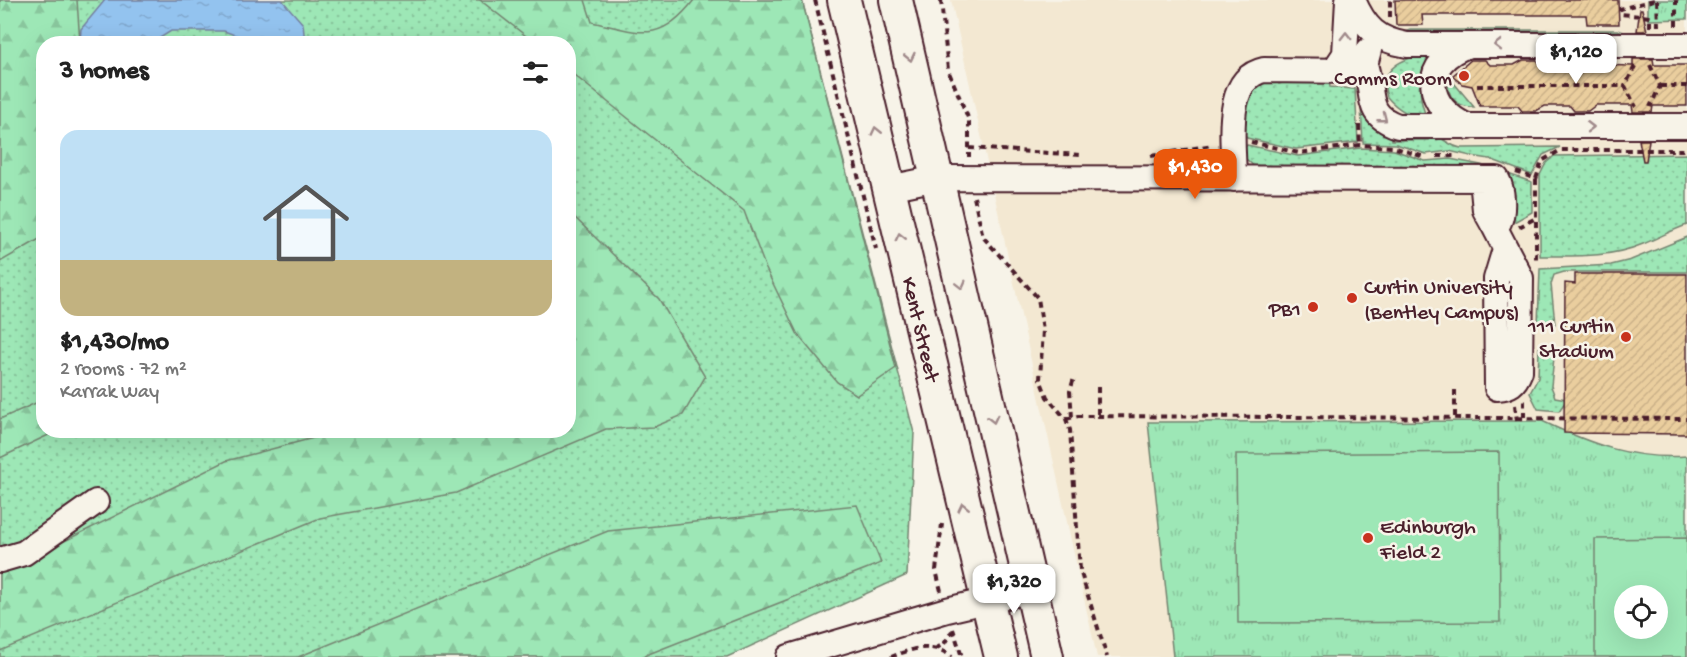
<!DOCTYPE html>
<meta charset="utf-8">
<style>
body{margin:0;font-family:"Gochi Hand",sans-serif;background:#f6f6f6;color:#222;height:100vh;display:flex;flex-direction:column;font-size:22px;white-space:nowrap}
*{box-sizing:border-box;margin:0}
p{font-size:20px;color:#767676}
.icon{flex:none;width:33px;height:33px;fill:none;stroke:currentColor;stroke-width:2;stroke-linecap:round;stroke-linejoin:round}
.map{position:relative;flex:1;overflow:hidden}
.panel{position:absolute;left:36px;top:36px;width:540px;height:402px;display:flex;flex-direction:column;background:#fff;border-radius:24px;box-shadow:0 6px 24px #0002}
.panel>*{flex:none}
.buttons{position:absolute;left:1614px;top:585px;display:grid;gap:12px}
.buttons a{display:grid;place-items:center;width:54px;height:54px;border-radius:50%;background:#fff;box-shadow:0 6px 24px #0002;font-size:30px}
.price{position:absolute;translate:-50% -51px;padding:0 14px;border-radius:12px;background:#fff;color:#222;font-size:20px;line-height:39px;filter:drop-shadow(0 2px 3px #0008)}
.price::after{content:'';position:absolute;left:50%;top:36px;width:18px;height:14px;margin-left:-9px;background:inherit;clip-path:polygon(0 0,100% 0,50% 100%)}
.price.selected{background:#ea580c;color:#fff}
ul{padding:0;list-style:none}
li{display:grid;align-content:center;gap:12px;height:318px;padding:0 24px}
li span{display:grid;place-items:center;height:186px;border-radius:18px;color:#555}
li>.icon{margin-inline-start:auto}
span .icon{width:108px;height:108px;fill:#fffc;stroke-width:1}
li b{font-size:26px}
h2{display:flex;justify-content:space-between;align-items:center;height:72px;padding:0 24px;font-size:26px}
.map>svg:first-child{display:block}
.built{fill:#f3e8d2;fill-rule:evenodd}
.grass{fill:url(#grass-dots);stroke:#748370;stroke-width:1.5;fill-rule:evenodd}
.forest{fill:url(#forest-firs);stroke:#748370;stroke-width:1.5}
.park{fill:url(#park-tufts);stroke:#748370;stroke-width:1.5;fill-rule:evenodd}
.pitch{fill:#9de7b6;stroke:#748370;stroke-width:1.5;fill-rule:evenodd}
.water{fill:url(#water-ripples);stroke:#7681a1;stroke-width:1.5}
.building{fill:url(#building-hatch);stroke:#4a1f2b;stroke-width:1.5}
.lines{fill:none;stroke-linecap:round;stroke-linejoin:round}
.minor-casing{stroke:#4a1f2b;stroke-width:28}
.major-casing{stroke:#4a1f2b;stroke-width:36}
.path{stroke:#4a1f2b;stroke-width:4;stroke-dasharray:6 4.5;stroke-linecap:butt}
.minor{stroke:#f7f3e8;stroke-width:24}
.major{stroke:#f7f3e8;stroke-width:32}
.oneway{stroke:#a0898a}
.poi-dot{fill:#c8321e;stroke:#f7f3e8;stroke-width:2}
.labels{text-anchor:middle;stroke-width:5;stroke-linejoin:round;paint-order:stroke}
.poi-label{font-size:22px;fill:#4a1f2b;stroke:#f7f3e8;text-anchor:end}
.street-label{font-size:22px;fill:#4a1f2b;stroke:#f7f3e8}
</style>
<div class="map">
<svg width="1687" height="657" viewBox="0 0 1687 657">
<defs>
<pattern id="grass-dots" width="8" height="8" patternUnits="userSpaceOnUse" patternTransform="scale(1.5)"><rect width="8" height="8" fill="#9de7b6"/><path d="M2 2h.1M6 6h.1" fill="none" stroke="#89c69d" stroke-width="1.8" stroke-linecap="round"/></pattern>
<pattern id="forest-firs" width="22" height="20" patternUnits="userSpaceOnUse" patternTransform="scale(1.5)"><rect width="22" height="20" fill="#9de7b6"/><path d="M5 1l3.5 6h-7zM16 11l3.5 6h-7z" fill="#89c69d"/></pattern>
<pattern id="park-tufts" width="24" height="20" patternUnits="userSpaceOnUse" patternTransform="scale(1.5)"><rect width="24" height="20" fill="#9de7b6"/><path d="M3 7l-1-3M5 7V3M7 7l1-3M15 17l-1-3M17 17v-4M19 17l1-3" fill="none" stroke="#89c69d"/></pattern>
<pattern id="water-ripples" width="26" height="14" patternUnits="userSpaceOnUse" patternTransform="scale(1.5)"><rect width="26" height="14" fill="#93c3ef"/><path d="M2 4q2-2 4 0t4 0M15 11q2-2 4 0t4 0" fill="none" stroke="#80a7cd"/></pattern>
<pattern id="building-hatch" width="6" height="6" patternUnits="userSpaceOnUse" patternTransform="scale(1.5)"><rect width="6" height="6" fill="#eace9e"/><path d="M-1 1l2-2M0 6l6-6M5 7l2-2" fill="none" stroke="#cab088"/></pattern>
</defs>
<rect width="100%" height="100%" fill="#f7f3e8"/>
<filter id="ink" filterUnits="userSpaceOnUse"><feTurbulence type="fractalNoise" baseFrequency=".0167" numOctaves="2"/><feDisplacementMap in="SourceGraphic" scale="12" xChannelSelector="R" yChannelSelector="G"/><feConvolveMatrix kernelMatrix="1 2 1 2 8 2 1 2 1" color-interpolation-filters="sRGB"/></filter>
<g filter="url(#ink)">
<path class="built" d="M951,0H1687V657H1097ZM1624,596H1658V628H1624Z"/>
<path class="grass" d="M0,0H802L914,433L907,575L727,657H0ZM44,44H568V430H44Z
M1410,30H1617L1628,33L1632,37L1402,33Z
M1433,52C1419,75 1416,94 1427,118C1410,117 1398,110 1387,97C1376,65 1409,57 1433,52Z
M1449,77L1474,107C1456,107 1445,96 1449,77Z
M1278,79L1279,84L1283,83V80L1329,81L1330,87L1355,89L1358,142L1296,149L1247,138L1244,133L1248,95L1259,84Z
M1337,79C1394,79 1338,126 1392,134V140H1429V134C1441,135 1448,146 1461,148L1560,147L1543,155L1532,175L1490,159L1471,156L1449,151L1426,154L1396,144L1363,143L1360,89L1352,83L1336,82Z
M1247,145L1298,156L1360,148L1394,150L1425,161L1450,159L1481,165L1532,182V212L1514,222L1478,167H1255L1245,158L1244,149Z
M1687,154V225C1672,230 1658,238 1643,244C1610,258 1575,256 1540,256V175L1546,163L1554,156Z
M1687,237V272H1564L1554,275L1551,284L1555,324H1538L1540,269L1611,265L1631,260Z
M1539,348H1555L1551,386L1555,397L1567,399L1559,411L1538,409L1530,393L1538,378Z"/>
<path class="forest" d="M0,0H77L80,43L44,44L43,237L0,262Z
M480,0H585L592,22C641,33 660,44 694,0H802L896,368L857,395L837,382L798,335L766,269L744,211L569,71L568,44L535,43Z
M569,212L659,299L705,377L683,415L654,427L606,429L456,493L320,518L0,651V573L226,461L340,431L568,430Z
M43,390L44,430L57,431L0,458V419L36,403Z
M857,505L881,563L641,657H298L608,531Z"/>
<path class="park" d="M1648,0H1687V19L1648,20Z
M1542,421C1591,444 1632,460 1687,456V657H1173L1148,422ZM1624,596H1658V628H1624Z"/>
<path class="pitch" d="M1499,452L1500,622L1238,623L1236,454Z
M1687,538V657H1595V539ZM1624,596H1658V628H1624Z"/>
<path class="water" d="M105,0H282L303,24L305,43H257L224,31H171L152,43H80L81,29Z"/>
<path class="building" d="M1395,0H1618L1619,24H1587L1586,15H1422L1423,25H1396Z
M1640,9H1642L1647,31H1637Z
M1633,59H1653L1654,65H1687V106H1653L1652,112H1633L1632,105H1596L1588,111H1574L1570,106H1545L1536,111H1522L1518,106H1480L1472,86L1462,84L1452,76L1471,60H1485L1490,65H1514L1523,60H1537L1541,65H1565L1574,60H1589L1591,65L1633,66Z
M1639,140H1649L1646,161H1643Z
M1575,274H1687V434L1564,433L1565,283L1575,284Z"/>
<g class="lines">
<g class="minor-casing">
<path id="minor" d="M1353,0C1365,28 1377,40 1407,45H1687
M1365,65C1375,93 1363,114 1398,126H1687
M1335,69L1345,54L1348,0
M1469,127C1424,108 1419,62 1469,45
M1234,179C1234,146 1222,79 1264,70L1355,71L1365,65L1369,50
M889,188L937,178L1497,179C1503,190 1504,211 1499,222L1494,226L1485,210L1482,179
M1494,226L1521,278L1520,371C1515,384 1510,387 1497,388L1496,279L1505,249
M0,560L24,553L96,502
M789,657L947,610L1032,590"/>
</g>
<g class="major-casing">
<g id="major">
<path id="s1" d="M844,0L1001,657"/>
<path d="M896,0L1047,657"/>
</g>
</g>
<path class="path" d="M815,0L876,249
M941,0L948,70L969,120V157
M1657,0L1658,26
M1390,17V0
M1676,26V0
M1650,27V17L1621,14L1620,9L1654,0
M1650,65L1660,86L1650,107
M1635,66L1625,86L1636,107
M1477,86H1625
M1660,86H1687
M1359,125L1360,145
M1251,142L1299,153L1360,145L1393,147L1424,157
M969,148L1081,155
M1151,156L1212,145
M1437,156H1457
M1516,172L1536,179L1542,161L1561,150H1687
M1536,179V262
M974,197L983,237L1038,298L1043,330L1040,379L1047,397L1066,419L1070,430L1080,570L1107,657
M1519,227L1536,218
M1098,387V417
M1515,405L1517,421
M1072,417L1070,391L1074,378
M1455,417V388
M1524,417V398
M1066,419L1078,416L1687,419
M941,591L936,570L942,524
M953,629L962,657
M935,649L944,644L952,631
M891,657C911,649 933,641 952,657"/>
<use href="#minor" class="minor"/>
<use href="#major" class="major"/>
</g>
<defs><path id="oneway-chevron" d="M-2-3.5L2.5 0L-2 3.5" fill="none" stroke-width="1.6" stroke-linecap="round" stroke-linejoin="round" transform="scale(1.5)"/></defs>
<g class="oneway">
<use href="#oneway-chevron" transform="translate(1346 36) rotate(-90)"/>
<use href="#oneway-chevron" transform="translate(1498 45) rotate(180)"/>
<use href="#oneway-chevron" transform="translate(910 57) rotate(77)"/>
<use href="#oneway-chevron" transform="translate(1383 118) rotate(38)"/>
<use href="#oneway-chevron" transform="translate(1590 127)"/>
<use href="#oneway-chevron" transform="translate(876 131) rotate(-103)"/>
<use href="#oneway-chevron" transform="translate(900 237) rotate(-103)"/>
<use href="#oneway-chevron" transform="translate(961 285) rotate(76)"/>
<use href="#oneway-chevron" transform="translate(993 419) rotate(77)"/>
<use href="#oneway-chevron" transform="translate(963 507) rotate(-103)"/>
</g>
</g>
<g class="poi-dot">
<circle cx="1464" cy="76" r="6"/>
<circle cx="1352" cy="298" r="6"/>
<circle cx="1313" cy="307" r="6"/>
<circle cx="1626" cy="337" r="6"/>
<circle cx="1368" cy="538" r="6"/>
</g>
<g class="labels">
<g class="poi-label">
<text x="1452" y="84">Comms Room</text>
<text x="1364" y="293" text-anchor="start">Curtin University<tspan x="1364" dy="25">(Bentley Campus)</tspan></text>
<text x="1301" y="315">PB1</text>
<text x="1614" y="332">111 Curtin<tspan x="1614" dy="25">Stadium</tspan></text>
<text x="1380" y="533" text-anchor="start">Edinburgh<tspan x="1380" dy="25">Field 2</tspan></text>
</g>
<g class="street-label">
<text dy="8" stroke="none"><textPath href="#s1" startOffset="338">Kent Street</textPath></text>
</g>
</g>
</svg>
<div class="buttons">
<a><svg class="icon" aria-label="locate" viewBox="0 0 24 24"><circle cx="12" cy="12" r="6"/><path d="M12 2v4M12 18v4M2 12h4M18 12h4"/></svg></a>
</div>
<b class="price" style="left:1576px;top:85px">$1,120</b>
<b class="price selected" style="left:1195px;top:200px">$1,430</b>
<b class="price" style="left:1014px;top:615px">$1,320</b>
<section class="panel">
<h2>3 homes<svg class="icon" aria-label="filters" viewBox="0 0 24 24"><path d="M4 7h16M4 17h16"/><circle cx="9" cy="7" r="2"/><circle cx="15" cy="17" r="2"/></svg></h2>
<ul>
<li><span style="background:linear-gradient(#bfe0f5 70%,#c2b280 0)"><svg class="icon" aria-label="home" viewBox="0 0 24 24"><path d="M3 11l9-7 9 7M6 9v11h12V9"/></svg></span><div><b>$1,430/mo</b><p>2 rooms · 72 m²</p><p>Karrak Way</p></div></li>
</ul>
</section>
</div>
